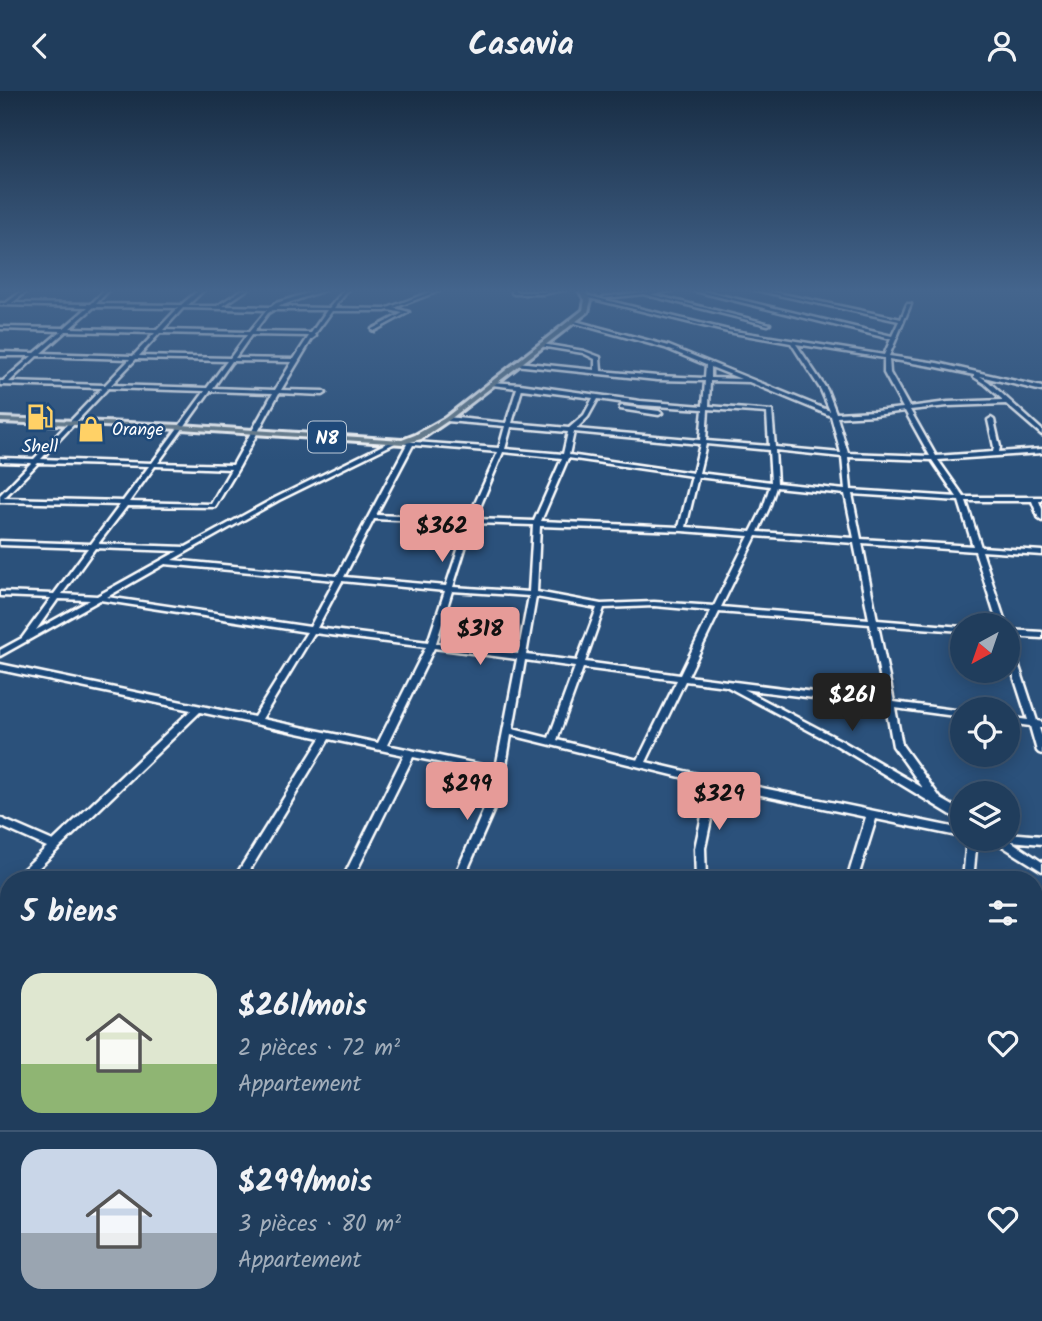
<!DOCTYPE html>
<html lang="fr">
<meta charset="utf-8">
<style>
body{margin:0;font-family:Kalam,sans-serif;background:#284462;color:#f1f3f6;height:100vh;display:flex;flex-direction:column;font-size:26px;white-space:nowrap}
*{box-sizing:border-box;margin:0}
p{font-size:23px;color:#a2aebb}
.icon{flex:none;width:38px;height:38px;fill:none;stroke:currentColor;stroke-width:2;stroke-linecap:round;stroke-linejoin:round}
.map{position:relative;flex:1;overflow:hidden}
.side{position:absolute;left:0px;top:780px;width:1043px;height:450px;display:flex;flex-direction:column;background:#203d5c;border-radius:28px 28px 0 0;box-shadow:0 4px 18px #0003,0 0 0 2px #3d5672}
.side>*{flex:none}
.needle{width:46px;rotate:220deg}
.tools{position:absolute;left:950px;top:522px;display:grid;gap:14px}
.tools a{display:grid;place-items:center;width:70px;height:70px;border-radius:50%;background:#203d5c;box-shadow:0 4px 18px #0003,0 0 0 2px #3d5672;font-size:35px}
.price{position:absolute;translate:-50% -60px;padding:0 16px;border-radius:7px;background:#e69b98;color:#111;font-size:23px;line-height:46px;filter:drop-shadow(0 2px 4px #0008)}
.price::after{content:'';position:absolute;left:50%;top:42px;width:21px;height:16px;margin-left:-10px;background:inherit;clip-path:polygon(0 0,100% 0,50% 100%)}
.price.on{background:#222;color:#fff}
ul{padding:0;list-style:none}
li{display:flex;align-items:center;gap:21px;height:175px;padding:0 21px}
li+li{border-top:2px solid #3d5672}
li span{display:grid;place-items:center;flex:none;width:196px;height:140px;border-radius:21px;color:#555}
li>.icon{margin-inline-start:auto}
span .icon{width:84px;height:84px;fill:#fffc;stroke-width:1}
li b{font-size:30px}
h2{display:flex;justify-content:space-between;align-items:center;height:84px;padding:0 21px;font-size:30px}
header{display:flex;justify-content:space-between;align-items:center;height:91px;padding:0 21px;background:#203d5c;font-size:32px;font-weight:600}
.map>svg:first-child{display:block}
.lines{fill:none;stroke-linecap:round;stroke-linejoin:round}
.minor-casing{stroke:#fff;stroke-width:5}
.major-casing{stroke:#fff;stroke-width:6}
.minor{fill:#1f4a7a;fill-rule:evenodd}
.major{fill:#6b7e8b;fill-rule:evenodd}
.labels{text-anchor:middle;stroke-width:5;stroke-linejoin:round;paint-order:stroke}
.far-poi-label{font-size:18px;fill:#fff;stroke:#1f4a7a;text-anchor:start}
.shield{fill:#1f4a7a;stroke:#bcc9d7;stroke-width:2}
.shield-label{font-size:19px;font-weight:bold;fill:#fff}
</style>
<header><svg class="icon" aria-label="back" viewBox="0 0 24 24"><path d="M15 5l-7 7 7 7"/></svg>Casavia<svg class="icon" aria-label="person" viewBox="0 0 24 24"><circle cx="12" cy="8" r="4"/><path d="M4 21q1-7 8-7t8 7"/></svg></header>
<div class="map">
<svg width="1042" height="1230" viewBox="0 0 1042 1230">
<rect width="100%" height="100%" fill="#2b517b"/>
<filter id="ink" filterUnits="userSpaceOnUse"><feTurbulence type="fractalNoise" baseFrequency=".0143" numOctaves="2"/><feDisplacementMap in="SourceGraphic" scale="14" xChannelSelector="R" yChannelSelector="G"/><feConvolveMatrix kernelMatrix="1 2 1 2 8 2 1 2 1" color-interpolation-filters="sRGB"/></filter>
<g filter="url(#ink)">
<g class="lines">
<g class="minor-casing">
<path id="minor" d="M25,198H30L12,212L91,213L106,198H110L96,213L181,214L200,198H205L187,215H217L243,198H248L223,215L271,216L276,212L321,198H328L277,216L329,217L345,198H349L334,217L385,218L438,198H444L394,217L409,221L374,240L372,239V238L403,222L389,219L385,220H332L315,243L316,245L312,248L281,299L323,300L326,302L323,304L279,302L239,376L215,416L127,415L98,453L186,456L275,407L391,350H395V352L279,409L172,469L337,485L407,353L401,352V350L499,357L505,335L447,330L444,328L447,326L506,332L517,297L492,294L489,292L490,291L520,293L640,310L703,315L705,290L657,289L515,274L514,273L517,271L595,279V268L583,262L540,255V253H542L584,260L600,266L601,280L657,285L705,287L706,274L665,257L571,231V229L669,255L830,320L821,299L791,252L728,241L585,206V204L728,239L884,264L891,248L687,198H695L892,245L899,230L751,198H759L901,228L907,213H911L889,265L937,272L1042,296V300L980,285L989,291L1042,339V344L1006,313L948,315L910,319L936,365L993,361L994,356L988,329L991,327L994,329L1000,356L999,361L1042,358V362L938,369L964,406H1042V410H1039L1042,418V430L1039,428L1032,410H966L981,456L1042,460V464L982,460L1006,534H998L975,460L862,452L877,529L962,536V540L878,534L894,611L962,620V626L895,617L902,654L941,708L962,720V729L958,728L836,654L726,595L685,590L646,671L714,687L962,738V746L876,728L857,789H847L866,726L718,695L705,757L706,789H696L695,757L709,693L511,644L505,681L495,716L463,789H453L485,716L495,683L413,666L352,789H342L404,664L329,648L244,789H233L321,647L200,621L26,789H14L15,786L47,756L0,735V727L53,750L191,619L0,579V573L254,626L307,541L100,509L0,565V559L22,547L51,507L0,505V501L54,503L88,457L0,454V450L91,453L120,414L0,411V404L31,372L0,371V367L34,368L102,297L0,294V290H3L32,265H0V261L35,262L61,240L0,238V236L64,237L88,216L0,214V212H6ZM94,216L178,217L157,239L70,237ZM183,217L267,219L249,241L163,239ZM273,219H327L311,242L254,241L268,222ZM66,240L155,242L133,265L41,262ZM160,242L247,244L230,267L139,265ZM251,244L309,245L294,268L235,267ZM796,253L884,267V282L903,317L875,320L836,322L827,299ZM37,265L130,268L105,294L9,291ZM136,268L227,270L207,297L111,294ZM889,268L937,276L974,284V286L985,293L1003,309L948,311L909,316L890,282ZM232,270L292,271L275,299L213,297ZM711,276L741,288L711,287ZM710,290L749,291L831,325L841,362L775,356L772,320L709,315ZM108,297L205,300L152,372L41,368ZM522,298L593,307L584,324L569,337L512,332ZM210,300L273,302L233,374L158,372ZM598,308L640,314L703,318L700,349L576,338L588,326ZM708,318L767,322L769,355L706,350ZM905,320L930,365L848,362L837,326L875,324ZM511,336L568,341L563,363L505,358ZM574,341L700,353L693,382L569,364ZM706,353L769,359L771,391L699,382ZM413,354L498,361L468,428L376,424ZM775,359L842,366L845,399L777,392ZM503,361L562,367L534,430L475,428ZM848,366L932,369L957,406L851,399ZM568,367L692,385L679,436L541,430ZM38,372L149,375L123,410L4,407ZM155,375L231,378L211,413L129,411ZM698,386L770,395L763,417L751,441L686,436ZM776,396L845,403L854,447L758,441L769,417ZM852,403L959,410L973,455L861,448ZM374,428L467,432L446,495L344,486ZM473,432L533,434L529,501L453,496ZM540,435L682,440L749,445L714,515L654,511L601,513L537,501ZM756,445L854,452L869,528L721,516ZM95,457L178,460L97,505L62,503ZM165,473L335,489L310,536L107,506ZM342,490L445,500L428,551L317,537ZM452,500L529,505L518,563L436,552ZM536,506L597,517L577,570L526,564ZM58,508L90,509L36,539ZM654,515L711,520L680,584L585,571L604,517ZM719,521L870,533L885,610L688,585ZM314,542L426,556L378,652L262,628ZM434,557L517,568L496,677L387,654ZM525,569L575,576L549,647L513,638ZM583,577L677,589L638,669L557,649ZM743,598L886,616L893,655L923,697L842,650Z
M512,198H516V201H543L568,198L543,203H514L512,202Z
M670,198H685L650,203L770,233L768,234L643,203L605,207L603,206Z
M622,315L659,320L662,322L659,324L620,318V316Z
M1008,539L1042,541V547L1008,545Z
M1008,551L1012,554L1037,630L1042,631V637H1039L1042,646V663L1039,662L1037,660L1030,635L1008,632V626L1028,629L1008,567Z
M1008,742L1042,745V753L1011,750L1042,771V780L994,750L993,747H1008Z
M967,747H977L973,789H963Z
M9,795V806L5,810L9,811V822L0,817V801Z
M0,998L9,1001V1014L0,1011Z
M1034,1027H1042V1041H1034Z
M9,1151C9,1162 12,1174 0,1179C0,1168 0,1156 9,1151Z
M1034,1210H1042V1226H1034L1029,1223L1028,1222H1034Z
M100,1222H116L112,1230H95Z
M432,1222H447L448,1230H432Z
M593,1222H610L605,1230H588Z
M826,1222H842L846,1230H830Z"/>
</g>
<g class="major-casing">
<path id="major" d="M578,198H584L591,209L588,221L449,329L421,348L403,353L181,338L0,331V327L181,334L402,349L415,344L445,327L583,219L585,209Z"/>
</g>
<use href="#minor" class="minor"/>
<use href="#major" class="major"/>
</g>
</g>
<linearGradient id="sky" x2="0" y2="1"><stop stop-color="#182d44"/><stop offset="0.54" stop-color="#44658d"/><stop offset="1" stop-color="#44658d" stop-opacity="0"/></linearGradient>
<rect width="1042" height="370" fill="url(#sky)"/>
<defs>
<g id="fuel-bare" transform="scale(2.1)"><path d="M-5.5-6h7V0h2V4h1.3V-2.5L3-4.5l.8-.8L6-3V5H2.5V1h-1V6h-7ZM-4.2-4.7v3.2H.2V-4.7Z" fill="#ffd166" stroke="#1f4a7a" stroke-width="2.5" paint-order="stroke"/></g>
<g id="shop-bare" transform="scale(2.1)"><path d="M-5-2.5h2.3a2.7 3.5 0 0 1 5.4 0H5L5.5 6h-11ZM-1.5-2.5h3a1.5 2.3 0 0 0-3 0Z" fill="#ffd166" stroke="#1f4a7a" stroke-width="2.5" paint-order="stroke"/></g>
</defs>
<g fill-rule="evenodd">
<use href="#fuel-bare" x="40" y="326"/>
<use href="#shop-bare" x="91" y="338"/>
</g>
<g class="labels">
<g class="far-poi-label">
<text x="112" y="344">Orange</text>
<text x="40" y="361" text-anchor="middle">Shell</text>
</g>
<rect class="shield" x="308" y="330.5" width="38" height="31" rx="5"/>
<g class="shield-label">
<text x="327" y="353">N8</text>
</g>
</g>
</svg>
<div class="tools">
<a><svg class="needle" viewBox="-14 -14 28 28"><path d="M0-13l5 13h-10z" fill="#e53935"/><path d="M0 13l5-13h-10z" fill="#a2aebb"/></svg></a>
<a><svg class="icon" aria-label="locate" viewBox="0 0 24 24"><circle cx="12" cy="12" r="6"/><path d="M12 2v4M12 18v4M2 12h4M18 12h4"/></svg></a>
<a><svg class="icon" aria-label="layers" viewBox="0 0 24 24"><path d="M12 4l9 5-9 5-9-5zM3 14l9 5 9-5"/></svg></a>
</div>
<b class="price" style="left:442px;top:473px">$362</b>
<b class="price" style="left:480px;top:576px">$318</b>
<b class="price on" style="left:852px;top:642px">$261</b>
<b class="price" style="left:467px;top:731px">$299</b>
<b class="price" style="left:719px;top:741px">$329</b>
<section class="side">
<h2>5 biens<svg class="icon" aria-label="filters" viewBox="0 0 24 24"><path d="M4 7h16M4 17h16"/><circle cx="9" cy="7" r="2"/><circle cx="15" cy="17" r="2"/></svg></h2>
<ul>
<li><span style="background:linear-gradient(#dfe7d0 65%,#8fb573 0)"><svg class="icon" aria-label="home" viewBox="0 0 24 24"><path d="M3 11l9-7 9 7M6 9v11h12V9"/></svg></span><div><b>$261/mois</b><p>2 pièces · 72 m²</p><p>Appartement</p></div><svg class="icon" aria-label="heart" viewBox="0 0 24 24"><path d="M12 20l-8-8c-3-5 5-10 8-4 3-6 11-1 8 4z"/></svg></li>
<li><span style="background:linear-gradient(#c9d6e8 60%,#9aa5b1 0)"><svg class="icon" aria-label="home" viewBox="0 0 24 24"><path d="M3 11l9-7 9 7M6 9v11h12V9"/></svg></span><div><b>$299/mois</b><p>3 pièces · 80 m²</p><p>Appartement</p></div><svg class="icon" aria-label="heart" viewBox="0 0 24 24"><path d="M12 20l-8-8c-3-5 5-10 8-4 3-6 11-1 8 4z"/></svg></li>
</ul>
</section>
</div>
